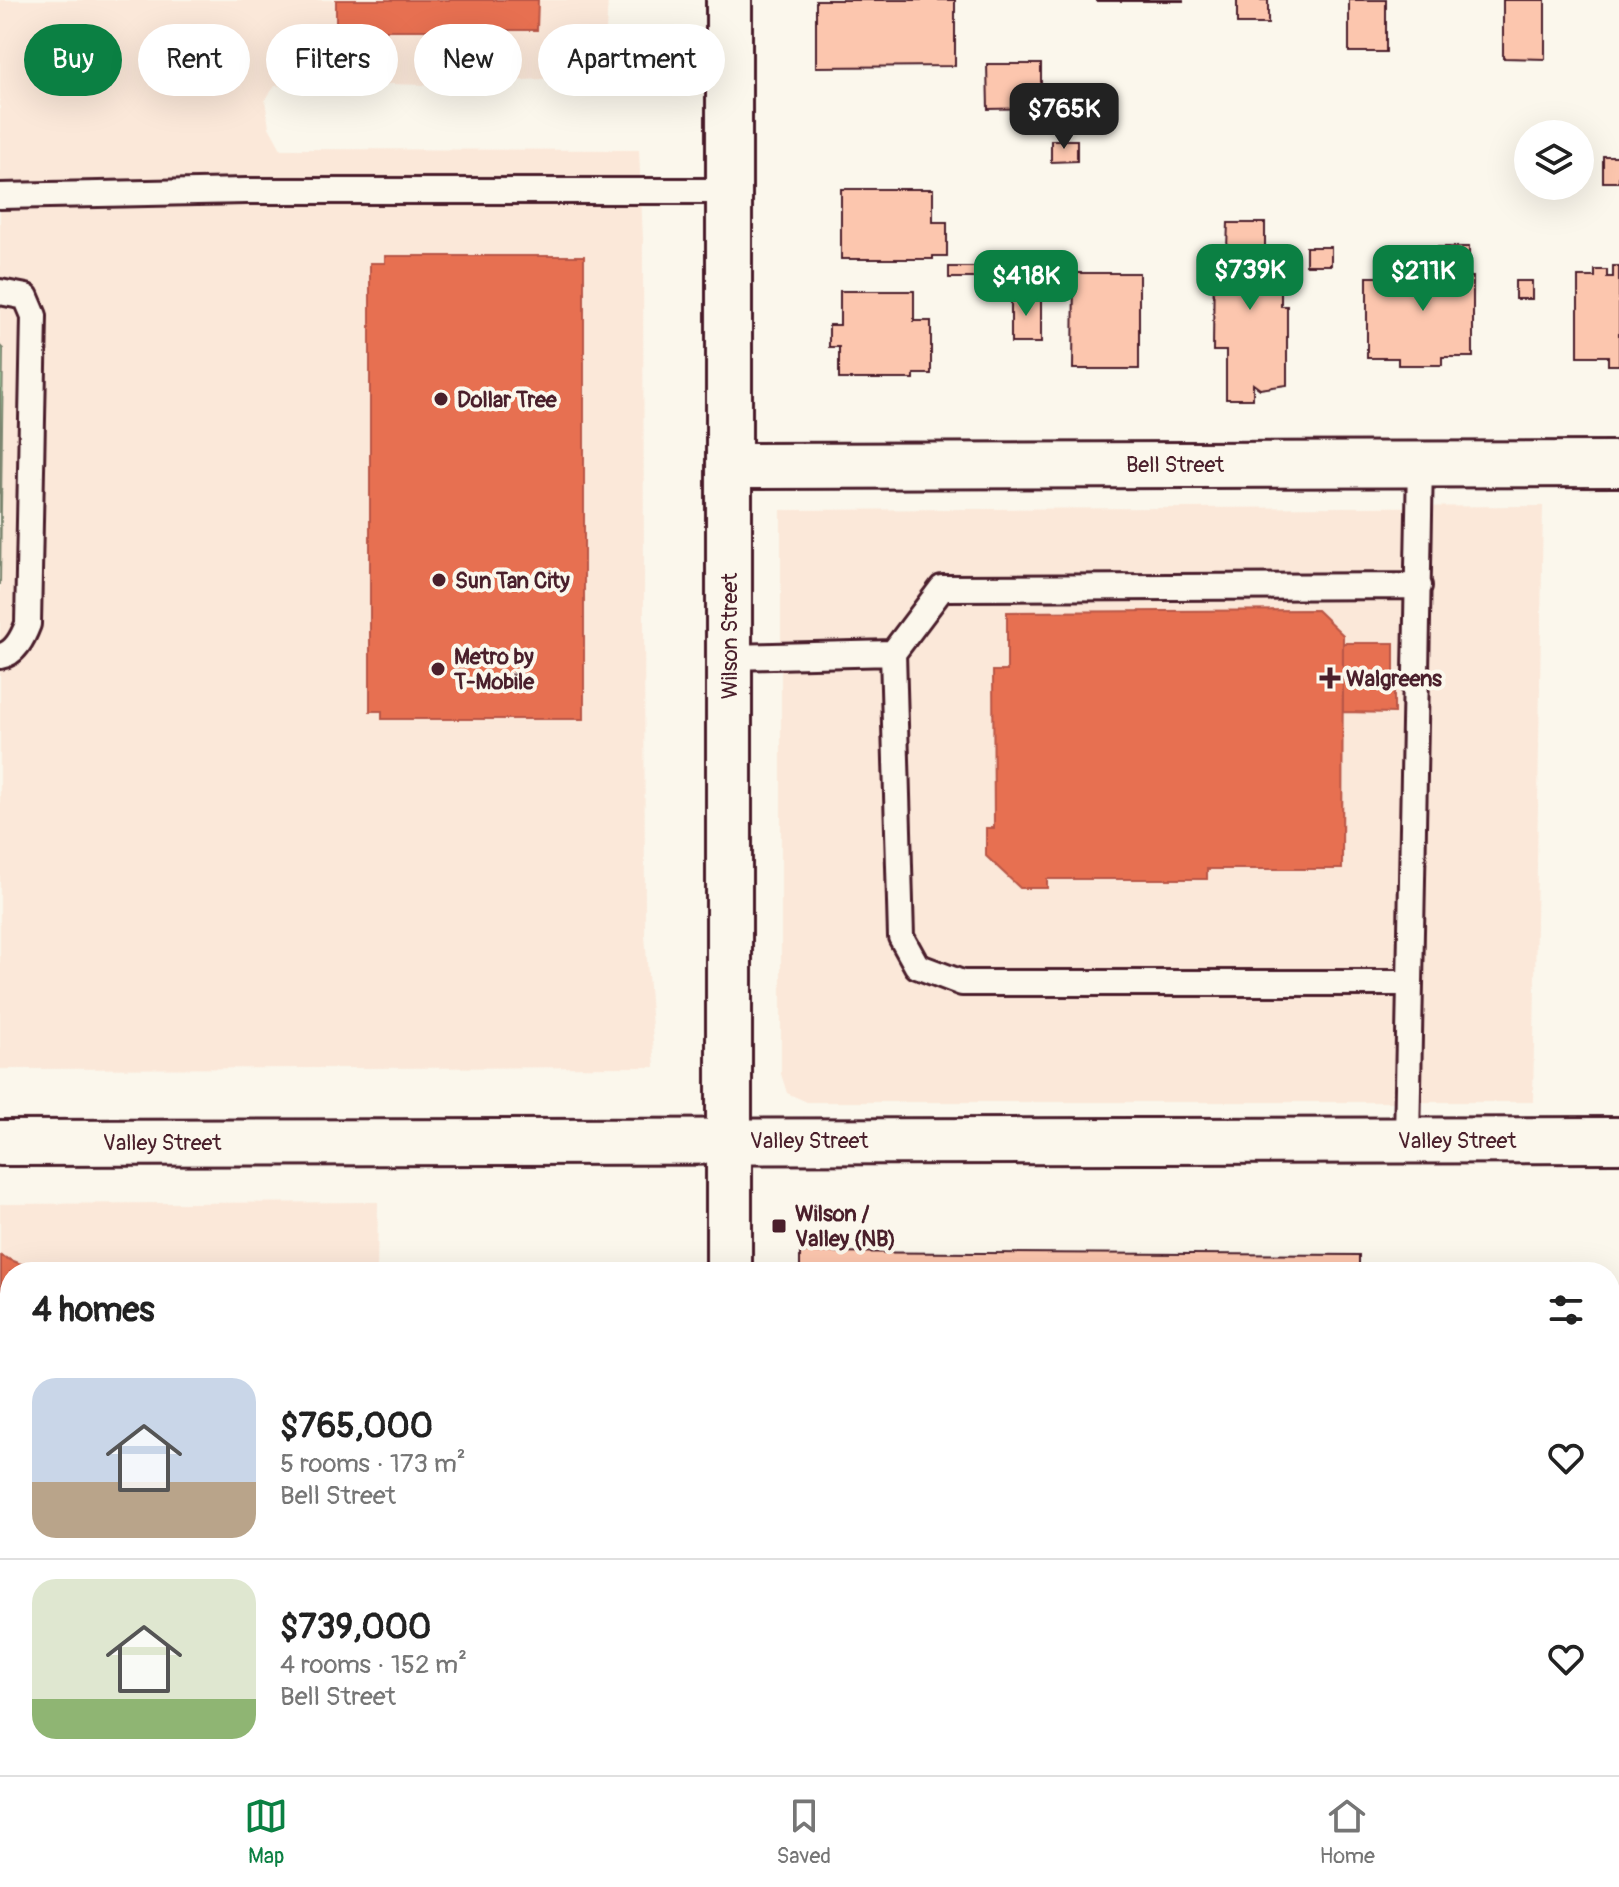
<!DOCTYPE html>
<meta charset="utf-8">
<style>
body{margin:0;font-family:Pangolin,sans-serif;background:#f6f6f6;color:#222;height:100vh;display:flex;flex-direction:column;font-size:30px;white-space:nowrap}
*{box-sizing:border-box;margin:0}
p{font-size:26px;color:#767676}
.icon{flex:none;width:44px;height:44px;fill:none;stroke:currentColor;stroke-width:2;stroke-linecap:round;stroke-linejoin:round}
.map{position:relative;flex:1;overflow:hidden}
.side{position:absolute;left:0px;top:1262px;width:1620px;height:514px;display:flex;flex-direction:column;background:#fff;border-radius:32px 32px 0 0;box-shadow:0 8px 32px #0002}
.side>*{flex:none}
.banner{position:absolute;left:24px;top:24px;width:800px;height:72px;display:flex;gap:16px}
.controls{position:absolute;left:1514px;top:120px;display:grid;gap:16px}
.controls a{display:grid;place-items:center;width:80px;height:80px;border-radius:50%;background:#fff;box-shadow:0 8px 32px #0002;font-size:40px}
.price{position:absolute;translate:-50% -68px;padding:0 18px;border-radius:16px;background:#0b8043;color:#fff;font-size:26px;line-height:52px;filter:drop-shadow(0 2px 4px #0008)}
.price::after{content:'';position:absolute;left:50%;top:48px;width:24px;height:18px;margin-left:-12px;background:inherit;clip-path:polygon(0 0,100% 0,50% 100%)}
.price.current{background:#222;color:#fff}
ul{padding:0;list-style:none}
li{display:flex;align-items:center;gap:24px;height:200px;padding:0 32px}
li+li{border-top:2px solid #e0e0e0}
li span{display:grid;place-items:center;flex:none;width:224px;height:160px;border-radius:24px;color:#555}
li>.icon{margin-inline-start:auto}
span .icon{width:96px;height:96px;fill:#fffc;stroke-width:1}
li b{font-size:34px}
h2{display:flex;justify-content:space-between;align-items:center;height:96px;padding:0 32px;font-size:34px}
.tag{padding:0 28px;border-radius:36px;background:#fff;box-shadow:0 8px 32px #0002;font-size:28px;line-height:72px}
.tag.current{background:#0b8043;color:#fff}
.dock{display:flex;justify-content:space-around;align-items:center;height:112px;border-top:2px solid #e0e0e0;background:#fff;font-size:22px;color:#767676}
.dock a{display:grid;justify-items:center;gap:4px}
.dock .current{color:#0b8043}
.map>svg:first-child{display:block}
.built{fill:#fbe8d9}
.green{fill:#afeeb6;stroke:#7c8670;stroke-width:2}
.shops{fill:#e76f51;stroke:#b85746;stroke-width:2}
.industry{fill:#8a817c;stroke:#776464;stroke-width:2}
.building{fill:#fcc6ae;stroke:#4a1f2b;stroke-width:2}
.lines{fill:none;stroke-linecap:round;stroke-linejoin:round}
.lane-casing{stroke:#4a1f2b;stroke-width:30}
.street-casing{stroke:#4a1f2b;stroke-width:50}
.secondary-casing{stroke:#4a1f2b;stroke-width:50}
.lane{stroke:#fbf7ec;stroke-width:24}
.street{stroke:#fbf7ec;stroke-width:44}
.secondary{stroke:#fbf7ec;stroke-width:44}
.poi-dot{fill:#4a1f2b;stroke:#fbf7ec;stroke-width:3}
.labels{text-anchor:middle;stroke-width:8;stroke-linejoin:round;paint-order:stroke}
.poi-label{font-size:22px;font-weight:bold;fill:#4a1f2b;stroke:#fbf7ec;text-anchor:start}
.street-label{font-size:22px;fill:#4a1f2b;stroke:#fbf7ec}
</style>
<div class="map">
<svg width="1619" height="1775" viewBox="0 0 1619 1775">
<rect width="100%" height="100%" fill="#fbf7ec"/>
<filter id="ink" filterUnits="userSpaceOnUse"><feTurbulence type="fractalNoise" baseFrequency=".0125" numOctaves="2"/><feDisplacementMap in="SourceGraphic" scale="16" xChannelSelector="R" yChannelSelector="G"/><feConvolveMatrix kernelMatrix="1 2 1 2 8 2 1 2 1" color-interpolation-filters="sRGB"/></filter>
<g filter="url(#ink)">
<path class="built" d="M0,0H608L604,60L583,77L427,85L309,82L275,86L265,100L269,127L281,149L639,150L643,239L645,935L655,1067L0,1069Z
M1543,506L1533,1102H807L787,1093L781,1074V510Z
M378,1202L377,1272H10V1563H0V1204Z"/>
<path class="green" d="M0,346L3,349L0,585Z"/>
<path class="shops" d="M336,0H538L537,30H336Z
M385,256H584V719H382V711H370V263H385Z
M1317,610L1343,635L1342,869H1207V879H1047V888H1020L986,856V828H994L993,671H1007V612Z
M1343,643H1394V713L1343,712Z
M1,1256L41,1272H10V1370L4,1368V1544H0Z"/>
<path class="industry" d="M0,1579H10V1766H201V1775H0Z"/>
<path class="building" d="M816,0H955V66L816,67Z
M1096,0H1183V1H1096Z
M1237,0H1268V24H1237Z
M1349,0H1386V52H1349Z
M1503,0H1545V59L1503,58Z
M987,64H1041V108L988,109Z
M1051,140H1077V161L1051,162Z
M1603,156H1619V182H1603Z
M841,189H933V222H947V256H933V259H841Z
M1228,223H1265V247H1281V306H1287V385L1260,389L1253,384V399H1226V351H1213L1214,248H1227Z
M1306,247H1331V265H1306Z
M1438,247H1469V277H1473V357H1442V365H1398V358H1367V277H1438Z
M1613,266H1619V365H1608V356H1578V277H1595V270H1607V277H1613Z
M949,267H979V278H949Z
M981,267H1011V278H981Z
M1074,273H1139V369H1073Z
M1515,281H1532V299H1515Z
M840,291H914V321H931V374H914V379H839V347H829V325H840Z
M1011,292H1041V343H1011Z
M800,1252L1359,1255V1272H800Z
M604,1766H673V1770L665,1775H604Z
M955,1766H1107V1774L943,1775Z"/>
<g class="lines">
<g class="lane-casing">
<path id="lane" d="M0,196L246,191H729
M0,292L26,297L34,316L28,624C23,637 15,654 0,656
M893,653L942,588L1419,586
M729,657L893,653L901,937L917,966L962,983H1410
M1407,1140L1420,463
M265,1766V1775
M1190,1775V1766"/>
</g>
<g class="street-casing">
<path id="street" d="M730,466L1619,464
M729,1272V0
M733,1766V1775"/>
</g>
<g class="secondary-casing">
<path id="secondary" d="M0,1143L1619,1140"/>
</g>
<use href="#lane" class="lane"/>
<use href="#street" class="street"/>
<use href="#secondary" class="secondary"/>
</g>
</g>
<g class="poi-dot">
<circle cx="441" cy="399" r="8"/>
<circle cx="439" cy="580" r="8"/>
<circle cx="438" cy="669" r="8"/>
<path d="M1326 666h8v8h8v8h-8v8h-8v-8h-8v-8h8z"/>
<rect x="771" y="1218" width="16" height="16" rx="4"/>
</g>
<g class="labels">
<g class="poi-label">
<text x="457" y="407">Dollar Tree</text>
<text x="455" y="588">Sun Tan City</text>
<text x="454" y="664">Metro by<tspan x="454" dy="25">T-Mobile</tspan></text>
<text x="1346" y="686">Walgreens</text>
<text x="795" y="1221">Wilson /<tspan x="795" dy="25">Valley (NB)</tspan></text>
</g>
<g class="street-label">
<text x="1175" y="472">Bell Street</text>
<text transform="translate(729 636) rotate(-90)" y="8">Wilson Street</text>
<text x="809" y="1148">Valley Street</text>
<text x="1457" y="1148">Valley Street</text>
<text x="162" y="1150">Valley Street</text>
</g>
</g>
</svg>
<div class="controls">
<a><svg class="icon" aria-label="layers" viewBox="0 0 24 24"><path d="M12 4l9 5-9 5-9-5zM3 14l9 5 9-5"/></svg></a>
</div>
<b class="price current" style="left:1064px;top:151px">$765K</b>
<b class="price" style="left:1250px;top:312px">$739K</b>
<b class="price" style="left:1423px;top:313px">$211K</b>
<b class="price" style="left:1026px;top:318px">$418K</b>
<div class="banner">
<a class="tag current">Buy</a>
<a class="tag">Rent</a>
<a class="tag">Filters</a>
<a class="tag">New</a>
<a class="tag">Apartment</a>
</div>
<section class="side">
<h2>4 homes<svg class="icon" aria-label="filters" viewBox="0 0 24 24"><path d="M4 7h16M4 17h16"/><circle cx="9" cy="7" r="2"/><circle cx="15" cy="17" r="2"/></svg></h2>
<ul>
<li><span style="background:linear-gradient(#c9d6e8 65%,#b9a48a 0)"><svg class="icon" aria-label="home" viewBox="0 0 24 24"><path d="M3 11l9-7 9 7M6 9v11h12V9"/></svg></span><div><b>$765,000</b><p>5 rooms · 173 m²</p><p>Bell Street</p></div><svg class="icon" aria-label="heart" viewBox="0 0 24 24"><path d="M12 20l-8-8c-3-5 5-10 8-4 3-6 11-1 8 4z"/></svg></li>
<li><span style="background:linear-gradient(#dfe7d0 75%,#8fb573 0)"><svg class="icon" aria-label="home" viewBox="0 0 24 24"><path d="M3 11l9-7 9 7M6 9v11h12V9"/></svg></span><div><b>$739,000</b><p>4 rooms · 152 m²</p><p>Bell Street</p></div><svg class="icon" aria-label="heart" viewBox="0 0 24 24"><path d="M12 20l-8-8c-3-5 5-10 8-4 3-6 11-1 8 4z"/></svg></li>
</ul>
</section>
</div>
<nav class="dock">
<a class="current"><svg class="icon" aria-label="map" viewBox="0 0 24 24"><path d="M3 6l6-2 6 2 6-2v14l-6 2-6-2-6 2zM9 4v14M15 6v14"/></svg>Map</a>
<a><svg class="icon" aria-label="saved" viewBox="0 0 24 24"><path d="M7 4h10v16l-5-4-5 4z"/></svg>Saved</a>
<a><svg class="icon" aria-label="home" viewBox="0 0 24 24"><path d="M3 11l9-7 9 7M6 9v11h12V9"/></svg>Home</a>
</nav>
